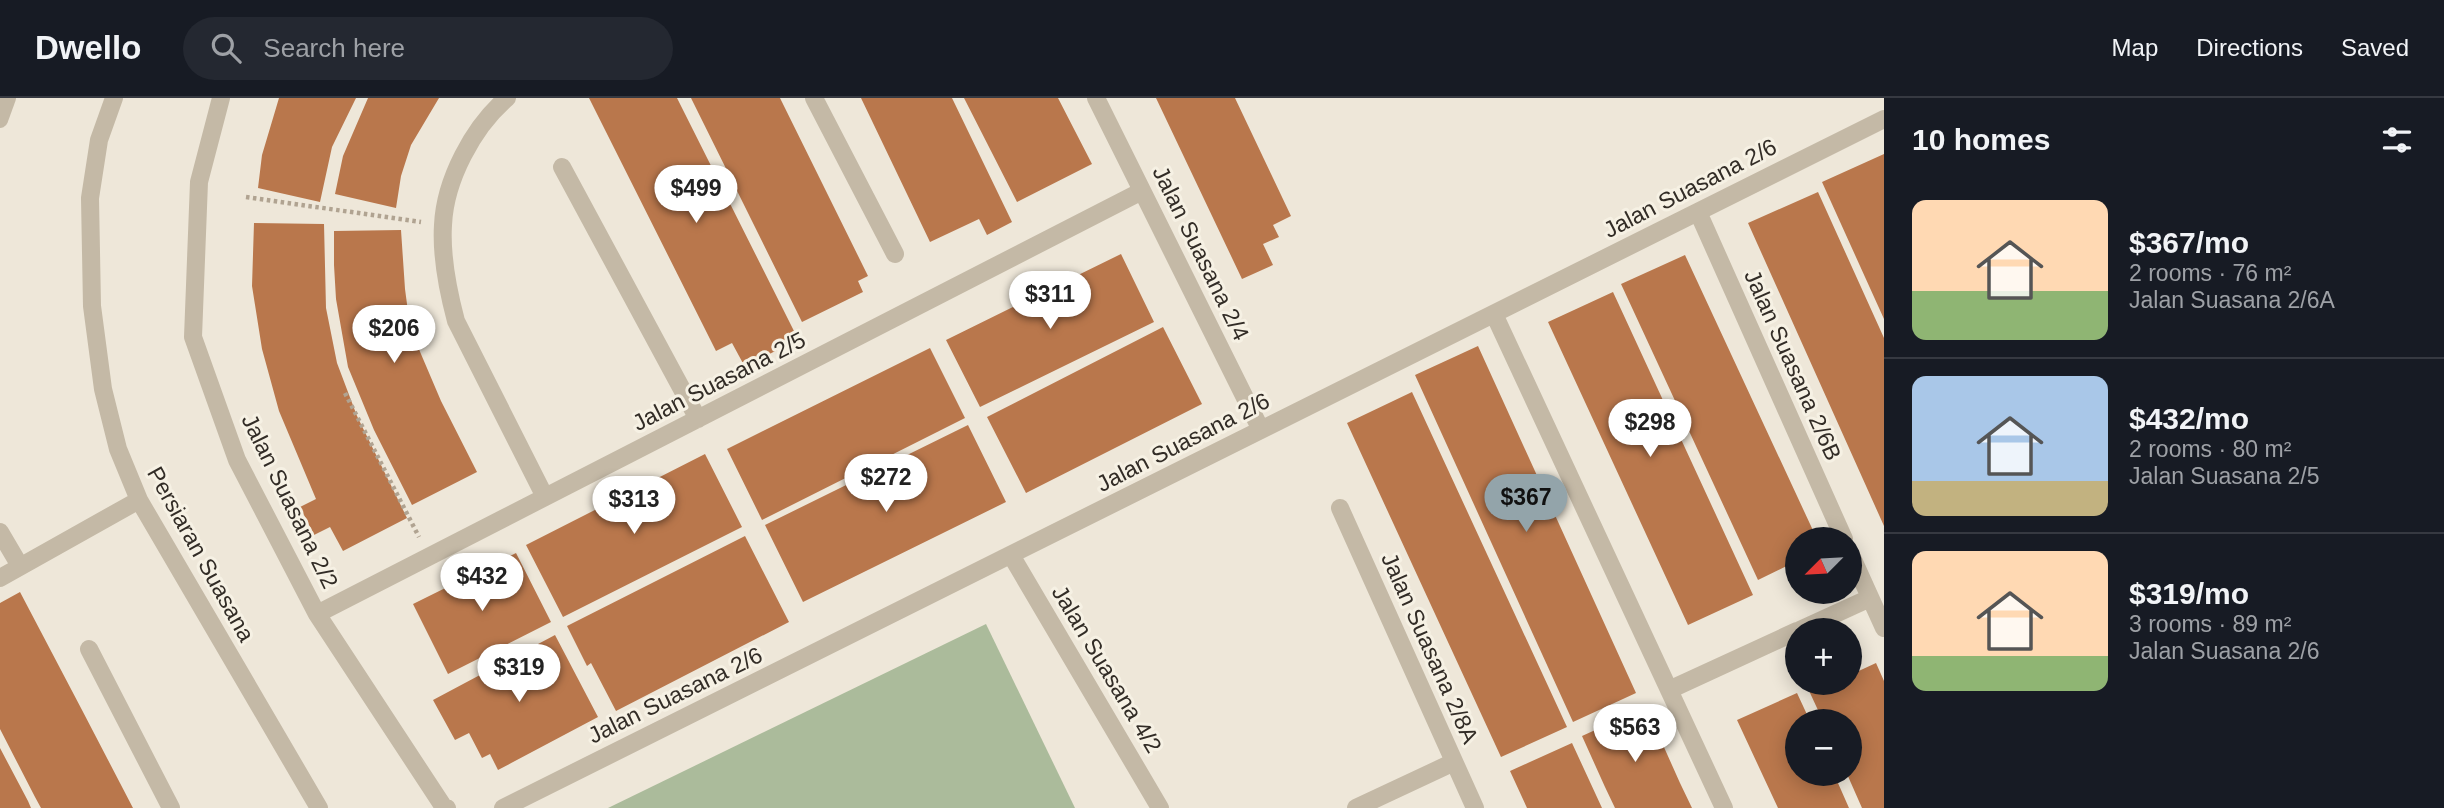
<!DOCTYPE html>
<meta charset="utf-8">
<style>
body{margin:0;font-family:Helvetica,sans-serif;background:#242831;color:#f1f3f6;height:100vh;display:flex;flex-direction:column;font-size:26px;white-space:nowrap}
*{box-sizing:border-box;margin:0}
p{font-size:23px;color:#9ea1a6}
.icon{flex:none;width:38px;height:38px;fill:none;stroke:currentColor;stroke-width:2;stroke-linecap:round;stroke-linejoin:round}
.map{position:relative;flex:1;overflow:hidden}
.details{display:flex;flex-direction:column;background:#171b24;width:560px}
.details>*{flex:none}
.needle{width:46px;rotate:246deg}
.fabs{position:absolute;left:1785px;top:429px;display:grid;gap:14px}
.fabs a{display:grid;place-items:center;width:77px;height:77px;border-radius:50%;background:#171b24;box-shadow:0 4px 18px #0003;font-size:35px}
.price{position:absolute;translate:-50% -60px;padding:0 16px;border-radius:24px;background:#fff;color:#222;font-size:23px;line-height:46px;filter:drop-shadow(0 2px 4px #0008)}
.price::after{content:'';position:absolute;left:50%;top:42px;width:21px;height:16px;margin-left:-10px;background:inherit;clip-path:polygon(0 0,100% 0,50% 100%)}
.price.on{background:#93a4aa;color:#111}
ul{padding:0;list-style:none}
li{display:flex;align-items:center;gap:21px;height:175px;padding:0 28px}
li+li{border-top:2px solid #363941}
li span{display:grid;place-items:center;flex:none;width:196px;height:140px;border-radius:14px;color:#555}
li>.icon{margin-inline-start:auto}
span .icon{width:84px;height:84px;fill:#fffc;stroke-width:1}
li b{font-size:30px}
h2{display:flex;justify-content:space-between;align-items:center;height:84px;padding:0 28px;font-size:30px}
header{display:flex;align-items:center;gap:42px;box-sizing:border-box;height:98px;padding:0 35px;background:#171b24;border-bottom:2px solid #363941}
header strong{font-size:33px}
nav{display:flex;gap:38px;margin-inline-start:auto;font-size:24px}
.search{width:490px;height:63px;background:#242831;display:flex;align-items:center;gap:18px;box-sizing:border-box;padding:0 24px;border-radius:38px;color:#9ea1a6;font-size:26px}
main{display:flex;flex:1;min-height:0}
.map>svg:first-child{display:block}
.green{fill:#abbb9b}
.building{fill:#b9774c}
.lines{fill:none;stroke-linecap:round;stroke-linejoin:round}
.path{stroke:#b0a391;stroke-width:4.5;stroke-dasharray:3.5 3.5;stroke-linecap:butt}
.lane{stroke:#c4b9a6;stroke-width:16}
.street{stroke:#c4b9a6;stroke-width:18}
.labels{text-anchor:middle;stroke-width:6;stroke-linejoin:round;paint-order:stroke}
.street-label{font-size:23px;fill:#322c26;stroke:#f6f1e4}
</style>
<header>
<strong>Dwello</strong>
<div class="search"><svg class="icon" aria-label="search" viewBox="0 0 24 24"><circle cx="10" cy="10" r="6"/><path d="M15 15l6 6"/></svg>Search here</div>
<nav><a>Map</a><a>Directions</a><a>Saved</a></nav>
</header>
<main>
<div class="map">
<svg width="1884" height="710" viewBox="0 0 1884 710">
<rect width="100%" height="100%" fill="#eee7d9"/>
<path class="green" d="M986,526L1075,710H608Z"/>
<path class="building" d="M279,0H356L332,49L320,104L258,90L262,57Z
M368,0H439L411,47L401,78L396,110L335,96L343,58Z
M589,0H677L798,241L745,269L732,245L716,253Z
M691,0H780L868,178L858,183L863,194L802,224Z
M861,0H952L1012,124L987,137L979,121L930,144Z
M964,0H1058L1092,66L1017,104Z
M1156,0H1235L1291,118L1273,127L1279,139L1263,146L1273,167L1242,181Z
M1884,56V221L1822,84Z
M1818,94L1884,240V428L1748,125Z
M254,125L324,126L326,210L337,265L357,318L407,420L343,453L330,429L314,437L300,409L316,401L279,313L262,251L252,188Z
M401,132L405,191L409,221L418,249L441,303L477,374L412,407L374,332L348,269L336,201L334,167V133Z
M1121,156L1154,224L980,309L946,242Z
M1685,157L1817,441H1797V463L1758,482L1621,186Z
M1613,194L1753,497L1688,527L1548,224Z
M1163,229L1202,306L1026,395L987,319Z
M1478,248L1636,595L1573,624L1415,277Z
M930,250L965,320L762,422L727,351Z
M1412,294L1567,629L1501,659L1347,325Z
M968,327L1006,404L803,504L765,427Z
M705,356L742,429L563,519L526,447Z
M745,438L789,524L616,613L591,565L587,568L567,528Z
M516,455L551,524L448,576L413,506Z
M20,494L82,612L133,710H41L35,699L0,631V505Z
M555,537L598,619L498,672L490,656L482,660L469,635L455,642L433,602Z
M1876,565L1884,583V710H1862L1847,676H1850V623H1823L1805,584H1850V577Z
M1797,595L1810,623H1797V676H1834L1849,710H1778L1764,680L1737,622Z
M1646,609L1680,685L1692,710H1615L1605,689L1582,638Z
M1572,645L1602,710H1527L1510,673Z
M0,650L28,703L31,710H0Z"/>
<g class="lines">
<path class="path" d="M246,99L421,124
M345,295L419,439"/>
<path class="lane" d="M0,22L8,0"/>
<path class="street" d="M114,0L99,42L90,100L92,208L103,291L118,351L139,402L319,710
M221,0L199,84L193,239L237,362L317,516L443,708L447,710
M507,0C473,29 445,82 443,127C441,159 448,193 456,223L545,399
M814,0L895,156
M1096,0L1261,332
M562,69L698,321
M1698,114L1844,441
M1494,216L1724,710
M1340,410L1475,710
M0,434L20,468
M1850,455L1884,530
M1011,457L1160,710
M0,480L139,402
M317,516L1142,93
M1800,532L1870,500
M89,551L171,710
M1669,592L1797,533
M503,710L1884,21
M1356,710L1454,664"/>
</g>
<g class="labels">
<g class="street-label">
<text transform="translate(1690 90) rotate(-27)" y="8">Jalan Suasana 2/6</text>
<text transform="translate(1201 155) rotate(64)" y="8">Jalan Suasana 2/4</text>
<text transform="translate(1793 267) rotate(66)" y="8">Jalan Suasana 2/6B</text>
<text transform="translate(719 283) rotate(-27)" y="8">Jalan Suasana 2/5</text>
<text transform="translate(1183 344) rotate(-27)" y="8">Jalan Suasana 2/6</text>
<text transform="translate(290 403) rotate(64)" y="8">Jalan Suasana 2/2</text>
<text transform="translate(201 456) rotate(61)" y="8">Persiaran Suasana</text>
<text transform="translate(1430 550) rotate(66)" y="8">Jalan Suasana 2/8A</text>
<text transform="translate(1107 571) rotate(59)" y="8">Jalan Suasana 4/2</text>
<text transform="translate(675 597) rotate(-26)" y="8">Jalan Suasana 2/6</text>
</g>
</g>
</svg>
<div class="fabs">
<a><svg class="needle" viewBox="-14 -14 28 28"><path d="M0-13l5 13h-10z" fill="#e53935"/><path d="M0 13l5-13h-10z" fill="#9ea1a6"/></svg></a>
<a>+</a>
<a>−</a>
</div>
<b class="price" style="left:696px;top:127px">$499</b>
<b class="price" style="left:1050px;top:233px">$311</b>
<b class="price" style="left:394px;top:267px">$206</b>
<b class="price" style="left:1650px;top:361px">$298</b>
<b class="price" style="left:886px;top:416px">$272</b>
<b class="price on" style="left:1526px;top:436px">$367</b>
<b class="price" style="left:634px;top:438px">$313</b>
<b class="price" style="left:482px;top:515px">$432</b>
<b class="price" style="left:519px;top:606px">$319</b>
<b class="price" style="left:1635px;top:666px">$563</b>
</div>
<section class="details">
<h2>10 homes<svg class="icon" aria-label="filters" viewBox="0 0 24 24"><path d="M4 7h16M4 17h16"/><circle cx="9" cy="7" r="2"/><circle cx="15" cy="17" r="2"/></svg></h2>
<ul>
<li><span style="background:linear-gradient(#ffd9b3 65%,#8fb573 0)"><svg class="icon" aria-label="home" viewBox="0 0 24 24"><path d="M3 11l9-7 9 7M6 9v11h12V9"/></svg></span><div><b>$367/mo</b><p>2 rooms · 76 m²</p><p>Jalan Suasana 2/6A</p></div></li>
<li><span style="background:linear-gradient(#a9c7e8 75%,#c2b280 0)"><svg class="icon" aria-label="home" viewBox="0 0 24 24"><path d="M3 11l9-7 9 7M6 9v11h12V9"/></svg></span><div><b>$432/mo</b><p>2 rooms · 80 m²</p><p>Jalan Suasana 2/5</p></div></li>
<li><span style="background:linear-gradient(#ffd9b3 75%,#8fb573 0)"><svg class="icon" aria-label="home" viewBox="0 0 24 24"><path d="M3 11l9-7 9 7M6 9v11h12V9"/></svg></span><div><b>$319/mo</b><p>3 rooms · 89 m²</p><p>Jalan Suasana 2/6</p></div></li>
</ul>
</section>
</main>
